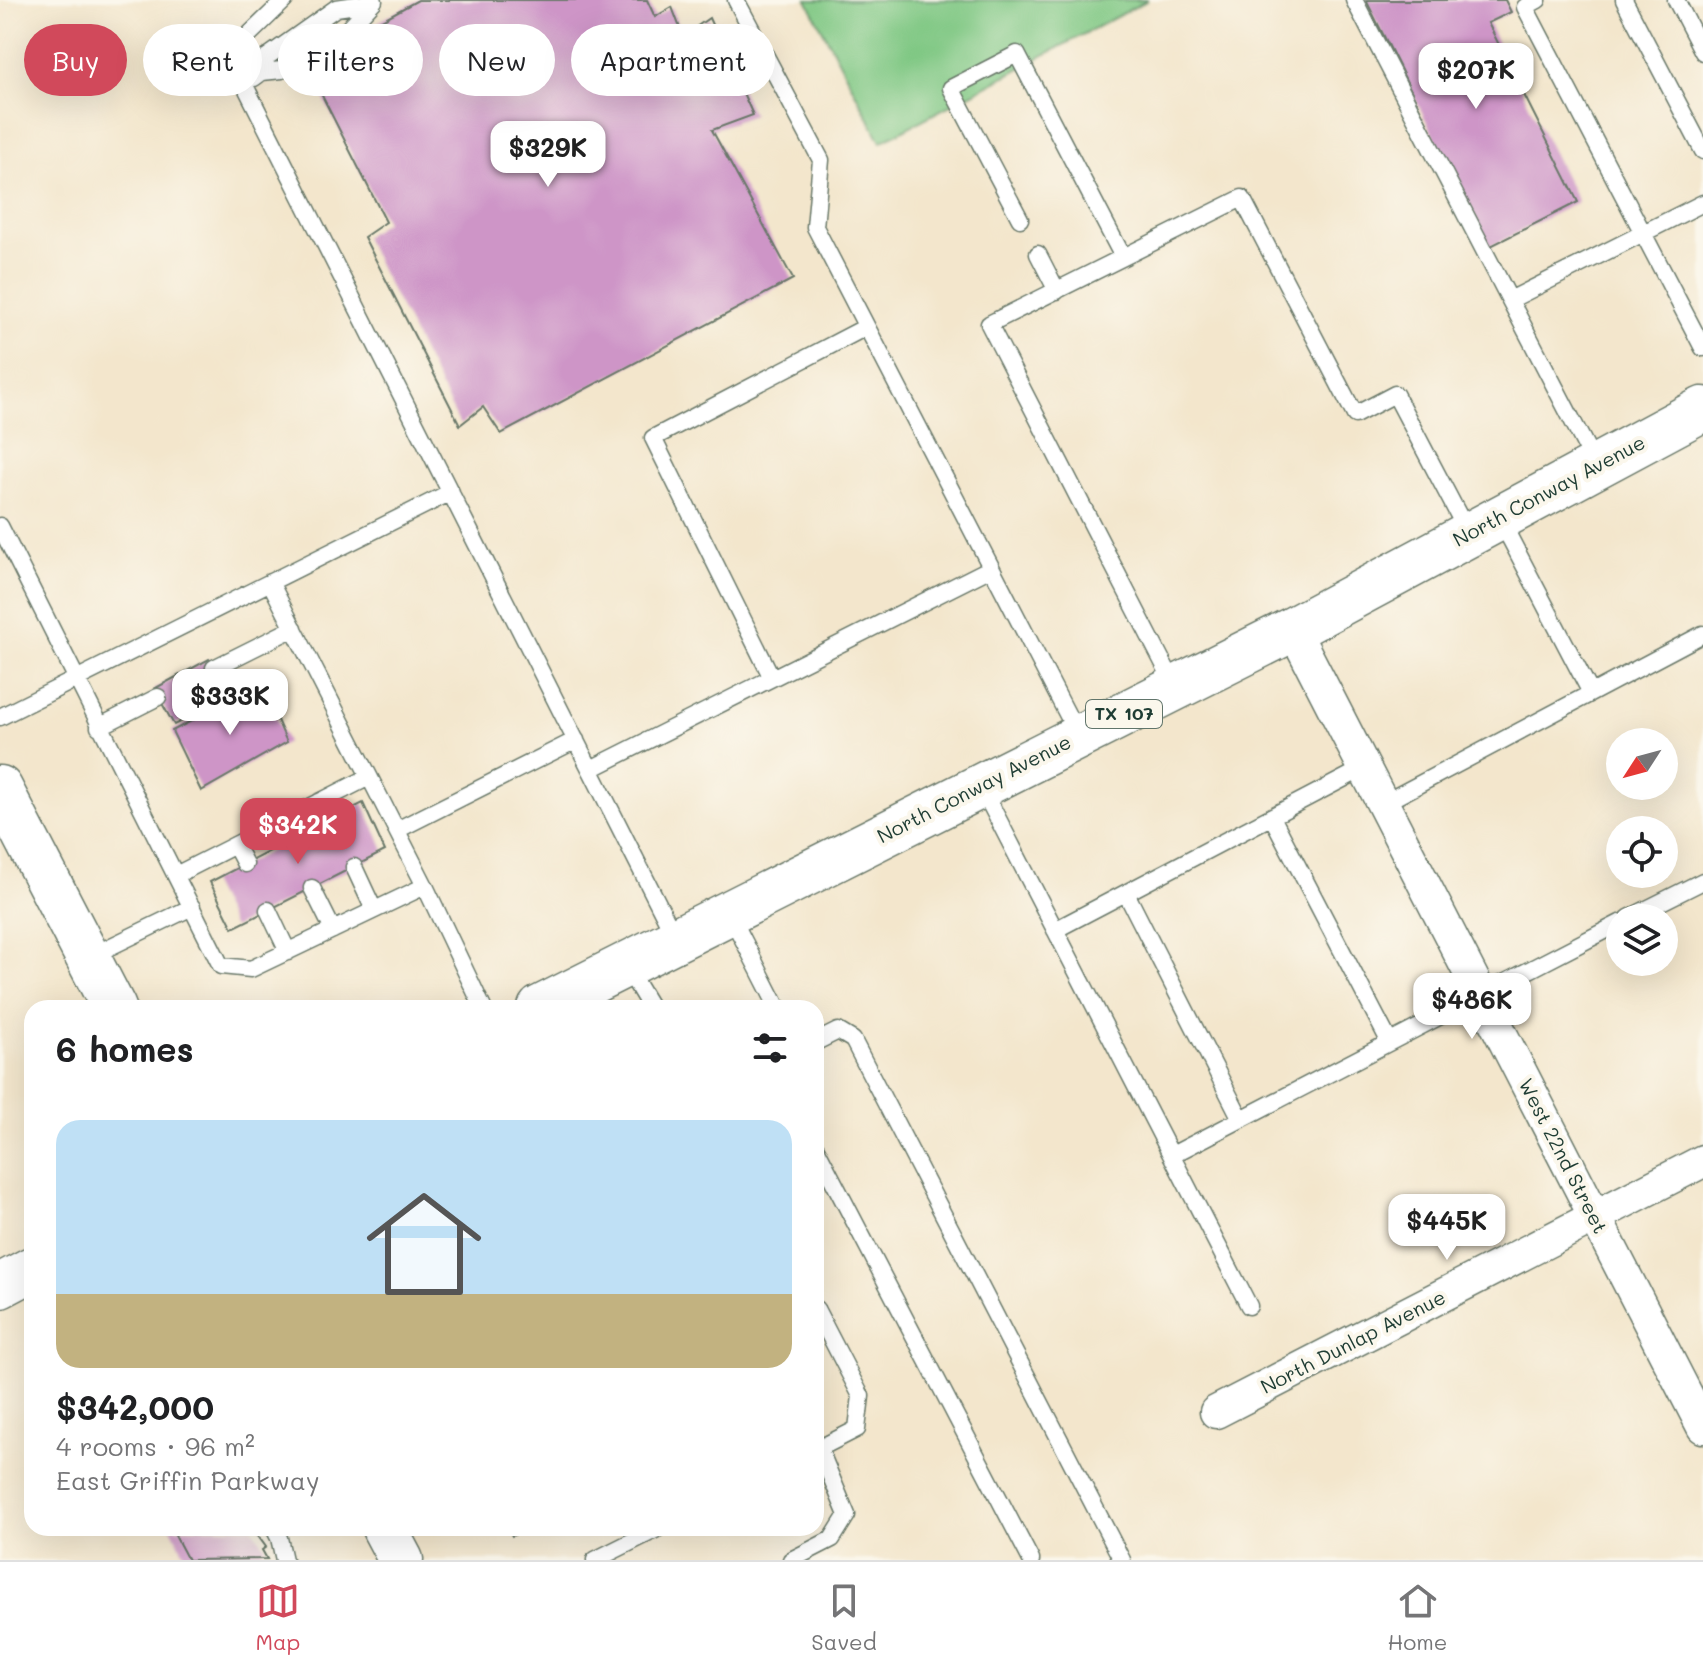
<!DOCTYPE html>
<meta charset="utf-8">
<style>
body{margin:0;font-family:Mali,sans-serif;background:#f6f6f6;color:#202124;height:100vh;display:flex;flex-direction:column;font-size:30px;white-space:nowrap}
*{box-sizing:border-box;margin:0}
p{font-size:26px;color:#757577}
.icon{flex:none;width:44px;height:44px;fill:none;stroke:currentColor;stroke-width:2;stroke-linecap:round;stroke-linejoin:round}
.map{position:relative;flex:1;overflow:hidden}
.drawer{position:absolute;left:24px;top:1000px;width:800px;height:536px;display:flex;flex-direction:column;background:#fff;border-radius:24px;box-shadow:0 8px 32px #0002}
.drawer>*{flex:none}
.banner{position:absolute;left:24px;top:24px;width:800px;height:72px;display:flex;gap:16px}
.needle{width:52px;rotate:234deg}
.tools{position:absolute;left:1606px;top:728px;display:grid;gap:16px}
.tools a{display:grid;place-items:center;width:72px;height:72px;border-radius:50%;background:#fff;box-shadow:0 8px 32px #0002;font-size:40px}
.price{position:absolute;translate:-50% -68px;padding:0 18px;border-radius:16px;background:#fff;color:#222;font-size:26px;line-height:52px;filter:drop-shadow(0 2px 4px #0008)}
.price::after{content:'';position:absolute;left:50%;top:48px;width:24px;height:18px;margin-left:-12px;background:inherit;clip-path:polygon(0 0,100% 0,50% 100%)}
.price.current{background:#d1495b;color:#fff}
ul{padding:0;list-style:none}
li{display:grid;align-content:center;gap:16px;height:424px;padding:0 32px}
li span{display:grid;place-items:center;height:248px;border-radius:24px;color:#555}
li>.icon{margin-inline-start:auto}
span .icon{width:144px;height:144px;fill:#fffc;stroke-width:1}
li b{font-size:34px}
h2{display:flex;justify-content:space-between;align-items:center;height:96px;padding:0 32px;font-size:34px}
.pill{padding:0 28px;border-radius:36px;background:#fff;box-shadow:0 8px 32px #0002;font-size:28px;line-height:72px}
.pill.current{background:#d1495b;color:#fff}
.tab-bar{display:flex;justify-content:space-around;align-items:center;height:112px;border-top:2px solid #e0e0e0;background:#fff;font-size:22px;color:#757577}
.tab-bar a{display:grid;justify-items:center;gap:4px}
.tab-bar .current{color:#d1495b}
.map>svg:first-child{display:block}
.green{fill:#80c884;stroke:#50825c;stroke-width:2}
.building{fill:#ce95c7}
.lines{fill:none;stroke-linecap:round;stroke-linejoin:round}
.service-casing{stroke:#697869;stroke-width:19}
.minor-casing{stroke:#697869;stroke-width:35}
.secondary-casing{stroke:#697869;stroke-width:47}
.primary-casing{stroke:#697869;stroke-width:47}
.service{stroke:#fff;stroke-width:16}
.minor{stroke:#fff;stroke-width:32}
.secondary{stroke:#fff;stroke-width:44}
.primary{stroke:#fff;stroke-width:44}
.labels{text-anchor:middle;stroke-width:8;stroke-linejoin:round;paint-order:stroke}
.shield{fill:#fbf7ec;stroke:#61756b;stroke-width:2}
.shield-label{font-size:18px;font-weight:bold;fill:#1f3d34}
.street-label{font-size:20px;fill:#1f3d34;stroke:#fbf7ec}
</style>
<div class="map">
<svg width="1703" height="1560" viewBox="0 0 1703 1560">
<rect width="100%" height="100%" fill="#fbf7ec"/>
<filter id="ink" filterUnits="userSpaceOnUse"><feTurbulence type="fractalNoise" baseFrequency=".0125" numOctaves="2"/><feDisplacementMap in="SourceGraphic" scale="16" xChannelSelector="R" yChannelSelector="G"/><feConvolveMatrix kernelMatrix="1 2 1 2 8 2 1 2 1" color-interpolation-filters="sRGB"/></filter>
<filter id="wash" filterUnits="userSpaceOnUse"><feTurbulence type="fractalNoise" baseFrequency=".006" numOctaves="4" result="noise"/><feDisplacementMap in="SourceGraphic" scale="32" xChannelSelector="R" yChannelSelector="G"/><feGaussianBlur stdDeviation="1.8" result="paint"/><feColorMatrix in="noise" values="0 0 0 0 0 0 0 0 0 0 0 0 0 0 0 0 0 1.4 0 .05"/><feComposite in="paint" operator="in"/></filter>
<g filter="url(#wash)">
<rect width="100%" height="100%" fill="#f3e6cc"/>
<path class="green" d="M807,0H1148L881,142Z"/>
<g id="blocks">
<path class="building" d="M418,0H647L655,17L672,7L683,36L709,18L753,115L712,130L793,279L501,434L483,407L460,425L364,237L386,222L305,62Z
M1366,0H1505L1511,12L1488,23L1578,202L1489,247Z
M209,659L230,696L174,725L154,689Z
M261,685L287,742L201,791L172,731Z
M363,803L385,851L233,928L210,882Z
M171,1528H252L266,1547L262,1550L267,1559L188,1560Z
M508,1528H529L512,1536Z"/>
</g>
</g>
<g filter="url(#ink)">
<use href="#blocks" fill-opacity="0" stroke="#697869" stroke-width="2"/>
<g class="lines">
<g class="service-casing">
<path id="service" d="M285,0L229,54L675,937
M736,0L821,160L815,227L1078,735
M1354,0L1595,464
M1538,0L1525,7L1703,348
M1624,0L1703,151
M1676,0L1703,52
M347,30L374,1
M262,72L267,57L336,8L370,3
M254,78L262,72L282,70L319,45
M1020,219L951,88L1017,54L1123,257
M1038,254L1057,291
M1510,300L1703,203
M1501,521L1591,693
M0,526L221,966L251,969L425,886L270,582
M214,668L294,628
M772,678L653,438L866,327
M1175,686L989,324L1242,198L1355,415L1395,394L1468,533
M0,717L451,492
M99,727L158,697
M591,769L991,568
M982,788L1249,1306
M319,802L329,821
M1382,804L1703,634
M1272,817L1389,1041
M280,822L289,841
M397,830L576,740
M235,845L245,864
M354,867L374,910
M176,875L369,777
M425,886L483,1008
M312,888L333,930
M1126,893L1241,1119
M268,910L288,952
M730,914L778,1008
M1629,918L1703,881
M1055,930L1364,768
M89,957L192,907
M627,968L651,1008
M816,1042L838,1031L853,1040L1122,1560
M816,1148L1031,1560
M1172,1155L1620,923
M816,1309L861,1396L857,1429L816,1450
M274,1528L279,1538L284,1560
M595,1560L659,1528
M791,1560L832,1539L847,1515L819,1448"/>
</g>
<g class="minor-casing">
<path id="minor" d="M1293,629L1703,1427
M1216,1412L1703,1161"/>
</g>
<g class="secondary-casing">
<path id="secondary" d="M0,788L114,1008
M384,1528L401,1560"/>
</g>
<g class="primary-casing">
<path id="primary" d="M540,1008L1293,629L1703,409
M0,1286L32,1269"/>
</g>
<use href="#service" class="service"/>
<use href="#minor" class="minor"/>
<use href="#secondary" class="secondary"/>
<use href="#primary" class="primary"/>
</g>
</g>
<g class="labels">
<rect class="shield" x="1086" y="700" width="76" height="28" rx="6"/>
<g class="shield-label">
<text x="1124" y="720">TX 107</text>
</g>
<g class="street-label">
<text transform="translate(1549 491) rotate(-28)" y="7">North Conway Avenue</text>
<text transform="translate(974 789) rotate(-27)" y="7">North Conway Avenue</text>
<text transform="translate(1563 1156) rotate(63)" y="7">West 22nd Street</text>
<text transform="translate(1353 1342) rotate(-27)" y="7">North Dunlap Avenue</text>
</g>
</g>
</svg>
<div class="tools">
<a><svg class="needle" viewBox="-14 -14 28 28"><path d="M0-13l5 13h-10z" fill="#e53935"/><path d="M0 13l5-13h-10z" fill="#757577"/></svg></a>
<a><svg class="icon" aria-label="locate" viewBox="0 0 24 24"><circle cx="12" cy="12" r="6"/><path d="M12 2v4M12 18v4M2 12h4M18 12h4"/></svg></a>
<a><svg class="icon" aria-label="layers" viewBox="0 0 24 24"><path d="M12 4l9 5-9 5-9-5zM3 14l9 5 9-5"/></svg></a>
</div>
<b class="price" style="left:1476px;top:111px">$207K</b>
<b class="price" style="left:548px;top:189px">$329K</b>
<b class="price" style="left:230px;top:737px">$333K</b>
<b class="price current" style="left:298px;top:866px">$342K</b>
<b class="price" style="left:1472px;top:1041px">$486K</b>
<b class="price" style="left:1447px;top:1262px">$445K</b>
<div class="banner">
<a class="pill current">Buy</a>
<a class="pill">Rent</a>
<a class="pill">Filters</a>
<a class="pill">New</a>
<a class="pill">Apartment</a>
</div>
<section class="drawer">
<h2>6 homes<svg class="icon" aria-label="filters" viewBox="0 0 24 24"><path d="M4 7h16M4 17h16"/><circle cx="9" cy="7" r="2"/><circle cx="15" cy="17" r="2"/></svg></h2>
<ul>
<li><span style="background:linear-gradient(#bfe0f5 70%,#c2b280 0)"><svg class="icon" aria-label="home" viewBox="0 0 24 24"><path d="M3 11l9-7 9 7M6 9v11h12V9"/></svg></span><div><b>$342,000</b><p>4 rooms · 96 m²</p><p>East Griffin Parkway</p></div></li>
</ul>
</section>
</div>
<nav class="tab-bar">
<a class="current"><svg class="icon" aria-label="map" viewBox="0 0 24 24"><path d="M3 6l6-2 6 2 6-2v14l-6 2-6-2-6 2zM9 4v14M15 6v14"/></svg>Map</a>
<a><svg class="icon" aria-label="saved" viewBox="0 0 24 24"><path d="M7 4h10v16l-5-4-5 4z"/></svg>Saved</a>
<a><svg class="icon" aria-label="home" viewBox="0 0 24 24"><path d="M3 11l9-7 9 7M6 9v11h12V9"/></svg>Home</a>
</nav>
